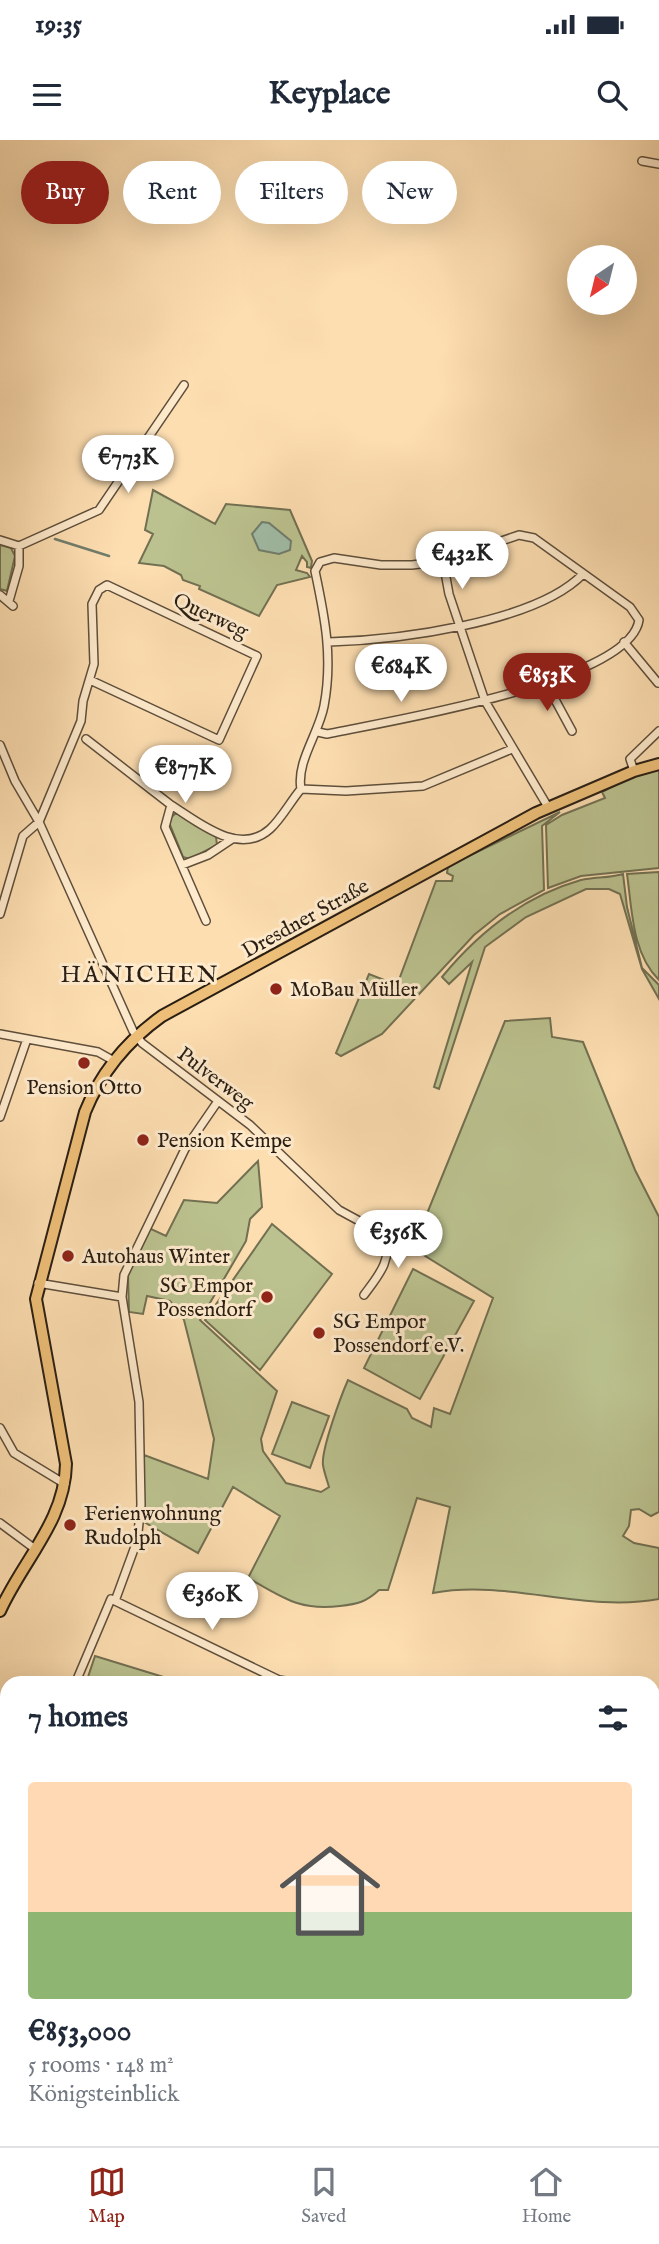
<!DOCTYPE html>
<meta charset="utf-8">
<style>
body{margin:0;font-family:"IM FELL English",serif;background:#f6f6f7;color:#1f2937;height:100vh;display:flex;flex-direction:column;font-size:26px;white-space:nowrap}
*{box-sizing:border-box;margin:0}
p{font-size:23px;color:#747a83}
.icon{flex:none;width:38px;height:38px;fill:none;stroke:currentColor;stroke-width:2;stroke-linecap:round;stroke-linejoin:round}
.map{position:relative;flex:1;overflow:hidden}
.drawer{position:absolute;left:0px;top:1536px;width:660px;height:471px;display:flex;flex-direction:column;background:#fff;border-radius:21px 21px 0 0;box-shadow:0 7px 28px #0002}
.drawer>*{flex:none}
.banner{position:absolute;left:21px;top:21px;width:618px;height:63px;display:flex;gap:14px}
.needle{width:46px;rotate:215deg}
.fabs{position:absolute;left:567px;top:105px;display:grid;gap:14px}
.fabs a{display:grid;place-items:center;width:70px;height:70px;border-radius:50%;background:#fff;box-shadow:0 7px 28px #0002;font-size:35px}
.price{position:absolute;translate:-50% -60px;padding:0 16px;border-radius:24px;background:#fff;color:#222;font-size:23px;line-height:46px;filter:drop-shadow(0 2px 4px #0008)}
.price::after{content:'';position:absolute;left:50%;top:42px;width:21px;height:16px;margin-left:-10px;background:inherit;clip-path:polygon(0 0,100% 0,50% 100%)}
.price.on{background:#8f2418;color:#fff}
ul{padding:0;list-style:none}
li{display:grid;align-content:center;gap:14px;height:371px;padding:0 28px}
li+li{border-top:2px solid #e0e1e3}
li span{display:grid;place-items:center;height:217px;border-radius:7px;color:#555}
li>.icon{margin-inline-start:auto}
span .icon{width:126px;height:126px;fill:#fffc;stroke-width:1}
li b{font-size:30px}
h2{display:flex;justify-content:space-between;align-items:center;height:84px;padding:0 28px;font-size:30px}
.tag{padding:0 24px;border-radius:32px;background:#fff;box-shadow:0 7px 28px #0002;font-size:24px;line-height:63px}
.tag.on{background:#8f2418;color:#fff}
.status{display:flex;justify-content:space-between;align-items:center;height:49px;padding:0 35px;background:#fff;direction:ltr}
.status svg{height:19px;fill:currentColor}
header{display:flex;justify-content:space-between;align-items:center;height:91px;padding:0 28px;background:#fff;font-size:32px;font-weight:700}
.tab-bar{display:flex;justify-content:space-around;align-items:center;height:98px;border-top:2px solid #e0e1e3;background:#fff;font-size:19px;color:#747a83}
.tab-bar a{display:grid;justify-items:center;gap:4px}
.tab-bar .on{color:#8f2418}
.map>svg:first-child{display:block}
.green{fill:#bbc28f;stroke:#727052;stroke-width:2}
.water{fill:#a1bda7;stroke:#717d6c;stroke-width:2}
.lines{fill:none;stroke-linecap:round;stroke-linejoin:round}
.stream{stroke:#717d6c;stroke-width:2.5}
.street-casing{stroke:#5e4e3b;stroke-width:10}
.primary-casing{stroke:#291e14;stroke-width:14}
.street{stroke:#feeacc;stroke-width:7}
.primary{stroke:#eebf78;stroke-width:10}
.poi-dot{fill:#8f2418;stroke:#feeacc;stroke-width:2.5}
.labels{text-anchor:middle;stroke-width:6;stroke-linejoin:round;paint-order:stroke}
.street-label{font-size:21px;fill:#291e14;stroke:#feeacc}
.poi-label{font-size:21px;fill:#291e14;stroke:#feeacc;text-anchor:start}
.quarter-label{font-size:24px;letter-spacing:2px;fill:#291e14;stroke:#feeacc}
</style>
<div class="status"><b>19:35</b><svg viewBox="0 0 49 12"><path d="M0 12V9h3v3zM5 12V6h3v6zM10 12V3h3v9zM15 12V0h3v12zM26 1h20v11H26zM47 4h2v5h-2z"/></svg></div>
<header><svg class="icon" aria-label="menu" viewBox="0 0 24 24"><path d="M4 6h16M4 12h16M4 18h16"/></svg>Keyplace<svg class="icon" aria-label="search" viewBox="0 0 24 24"><circle cx="10" cy="10" r="6"/><path d="M15 15l6 6"/></svg></header>
<div class="map">
<svg width="659" height="2006" viewBox="0 0 659 2006">
<rect width="100%" height="100%" fill="#fddeb1"/>
<filter id="stains"><feTurbulence type="fractalNoise" baseFrequency=".00286" numOctaves="4"/><feColorMatrix values="0 0 0 0 .2 0 0 0 0 .09 0 0 0 0 .02 0 0 0 .5 -.17"/></filter>
<radialGradient id="worn" r=".72"><stop offset=".6" stop-color="#630" stop-opacity="0"/><stop offset="1" stop-color="#630" stop-opacity=".3"/></radialGradient>
<path class="green" d="M153,350L215,384L226,364L290,370L312,421L311,428L307,427V422L302,416L296,430L307,433L310,437L277,445L259,476L199,449L200,446L183,440L181,435L164,426L139,423L153,394L145,390Z
M0,405L11,408L15,416L7,451L0,449Z
M659,629V728L581,736L548,748L546,685L562,675L605,658L602,652L626,639Z
M560,672L542,686L544,750L500,774L474,795L382,894L341,916L336,913L369,834L397,845L436,741H452L453,736L447,733L448,726Z
M176,673L216,697L217,705L190,719L183,717L168,680Z
M659,732V840C632,814 632,769 627,734Z
M623,734L627,767L642,828L659,845V859L642,829L620,754L609,749H586L526,777L485,807L439,949L434,947L472,822L449,844L442,837C479,792 524,756 581,740C595,737 610,738 623,734Z
M550,878L552,897L583,902L635,1030L659,1077V1372L651,1376L639,1369L631,1370L629,1386L623,1396L634,1403L659,1408V1459C584,1473 508,1439 433,1453L450,1367L417,1358L388,1450H379C366,1462 358,1464 340,1466C298,1471 283,1457 248,1438L280,1376L233,1347L198,1413L144,1382V1315L208,1339L214,1299L184,1180L170,1161L147,1156L143,1174L129,1172L128,1135L149,1088L166,1096L184,1060L217,1063L258,1021L262,1067L250,1079L246,1101L200,1180L277,1251L261,1299L263,1311L286,1343L321,1352L329,1347C327,1340 324,1332 323,1325C321,1310 341,1256 348,1240L407,1269L412,1278L431,1287L434,1268L450,1274L493,1158L409,1106L422,1086L505,881Z
M272,1084L332,1134L260,1230L205,1180Z
M413,1129L474,1161L420,1259L364,1228Z
M292,1262L329,1276L310,1328L272,1314Z
M95,1516L183,1543H86Z
M7,1745V2000H12L8,2006H0V1762Z
M71,2000H372L378,2006H65Z"/>
<path class="water" d="M262,382L269,383L291,401L290,410L279,414L259,410L252,394Z"/>
<g class="lines">
<path class="stream" d="M55,399L109,416
M378,2000L382,2006"/>
<g class="street-casing">
<path id="street" d="M642,21L659,24
M0,400L19,406
M19,406L99,370L184,245
M443,421L449,454L485,561L548,667
M0,455L13,466
M9,461L19,426V406
M329,502C396,500 536,483 583,434
M624,502L658,543
M546,543L572,591
M86,599L171,665L165,687L206,781
M0,605L15,641L39,682L133,891L142,903L250,985L339,1070L385,1095C393,1120 378,1136 364,1155
M634,631L630,619L659,591
M301,649L346,651L423,646L512,609
M171,665C198,682 239,717 270,689C282,678 290,662 301,649C296,622 319,593 324,566C333,518 325,478 315,431L320,422L334,418L381,425H412L443,421L519,395L534,398L630,467L639,480C630,543 383,582 327,594L318,592
M182,725L208,715L232,699
M0,774L23,696L39,682L81,581L83,561L94,524L92,464L99,450L107,445L257,516L219,600L90,540
M0,894L98,912L114,921
M0,977L27,899
M38,1143L122,1157
M0,1288L14,1313L65,1344
M0,1383L35,1409
M115,1461L137,1401L141,1365L139,1262L122,1157L124,1135L185,1009L218,961
M75,1544L111,1459L279,1540L303,1544
M653,1562H659
M0,1637L7,1627
M0,1755L7,1738
M653,1993L659,1996
M444,2000L447,2006"/>
</g>
<g class="primary-casing">
<path id="primary" d="M0,1471C23,1420 65,1381 66,1324L36,1159L85,972C101,932 127,901 162,876L536,673L634,631L659,624"/>
</g>
<use href="#street" class="street"/>
<use href="#primary" class="primary"/>
</g>
<g class="poi-dot">
<circle cx="276" cy="849" r="7"/>
<circle cx="84" cy="923" r="7"/>
<circle cx="143" cy="1000" r="7"/>
<circle cx="68" cy="1116" r="7"/>
<circle cx="267" cy="1157" r="7"/>
<circle cx="319" cy="1193" r="7"/>
<circle cx="70" cy="1385" r="7"/>
</g>
<g class="labels">
<g class="street-label">
<text transform="translate(211 475) rotate(25)" y="7">Querweg</text>
<text transform="translate(305 778) rotate(-29)" y="7">Dresdner Straße</text>
<text transform="translate(216 938) rotate(37)" y="7">Pulverweg</text>
</g>
<g class="poi-label">
<text x="290" y="856">MoBau Müller</text>
<text x="84" y="954" text-anchor="middle">Pension Otto</text>
<text x="157" y="1007">Pension Kempe</text>
<text x="82" y="1123">Autohaus Winter</text>
<text x="253" y="1152" text-anchor="end">SG Empor<tspan x="253" dy="24">Possendorf</tspan></text>
<text x="333" y="1188">SG Empor<tspan x="333" dy="24">Possendorf e.V.</tspan></text>
<text x="84" y="1380">Ferienwohnung<tspan x="84" dy="24">Rudolph</tspan></text>
</g>
<g class="quarter-label">
<text x="140" y="842">HÄNICHEN</text>
</g>
</g>
<rect width="100%" height="100%" filter="url(#stains)"/>
<rect width="100%" height="100%" fill="url(#worn)"/>
</svg>
<div class="fabs">
<a><svg class="needle" viewBox="-14 -14 28 28"><path d="M0-13l5 13h-10z" fill="#e53935"/><path d="M0 13l5-13h-10z" fill="#747a83"/></svg></a>
</div>
<b class="price" style="left:128px;top:355px">€773K</b>
<b class="price" style="left:462px;top:451px">€432K</b>
<b class="price" style="left:401px;top:564px">€684K</b>
<b class="price on" style="left:547px;top:573px">€853K</b>
<b class="price" style="left:185px;top:665px">€877K</b>
<b class="price" style="left:398px;top:1130px">€356K</b>
<b class="price" style="left:212px;top:1492px">€360K</b>
<div class="banner">
<a class="tag on">Buy</a>
<a class="tag">Rent</a>
<a class="tag">Filters</a>
<a class="tag">New</a>
</div>
<section class="drawer">
<h2>7 homes<svg class="icon" aria-label="filters" viewBox="0 0 24 24"><path d="M4 7h16M4 17h16"/><circle cx="9" cy="7" r="2"/><circle cx="15" cy="17" r="2"/></svg></h2>
<ul>
<li><span style="background:linear-gradient(#ffd9b3 60%,#8fb573 0)"><svg class="icon" aria-label="home" viewBox="0 0 24 24"><path d="M3 11l9-7 9 7M6 9v11h12V9"/></svg></span><div><b>€853,000</b><p>5 rooms · 148 m²</p><p>Königsteinblick</p></div></li>
</ul>
</section>
</div>
<nav class="tab-bar">
<a class="on"><svg class="icon" aria-label="map" viewBox="0 0 24 24"><path d="M3 6l6-2 6 2 6-2v14l-6 2-6-2-6 2zM9 4v14M15 6v14"/></svg>Map</a>
<a><svg class="icon" aria-label="saved" viewBox="0 0 24 24"><path d="M7 4h10v16l-5-4-5 4z"/></svg>Saved</a>
<a><svg class="icon" aria-label="home" viewBox="0 0 24 24"><path d="M3 11l9-7 9 7M6 9v11h12V9"/></svg>Home</a>
</nav>
